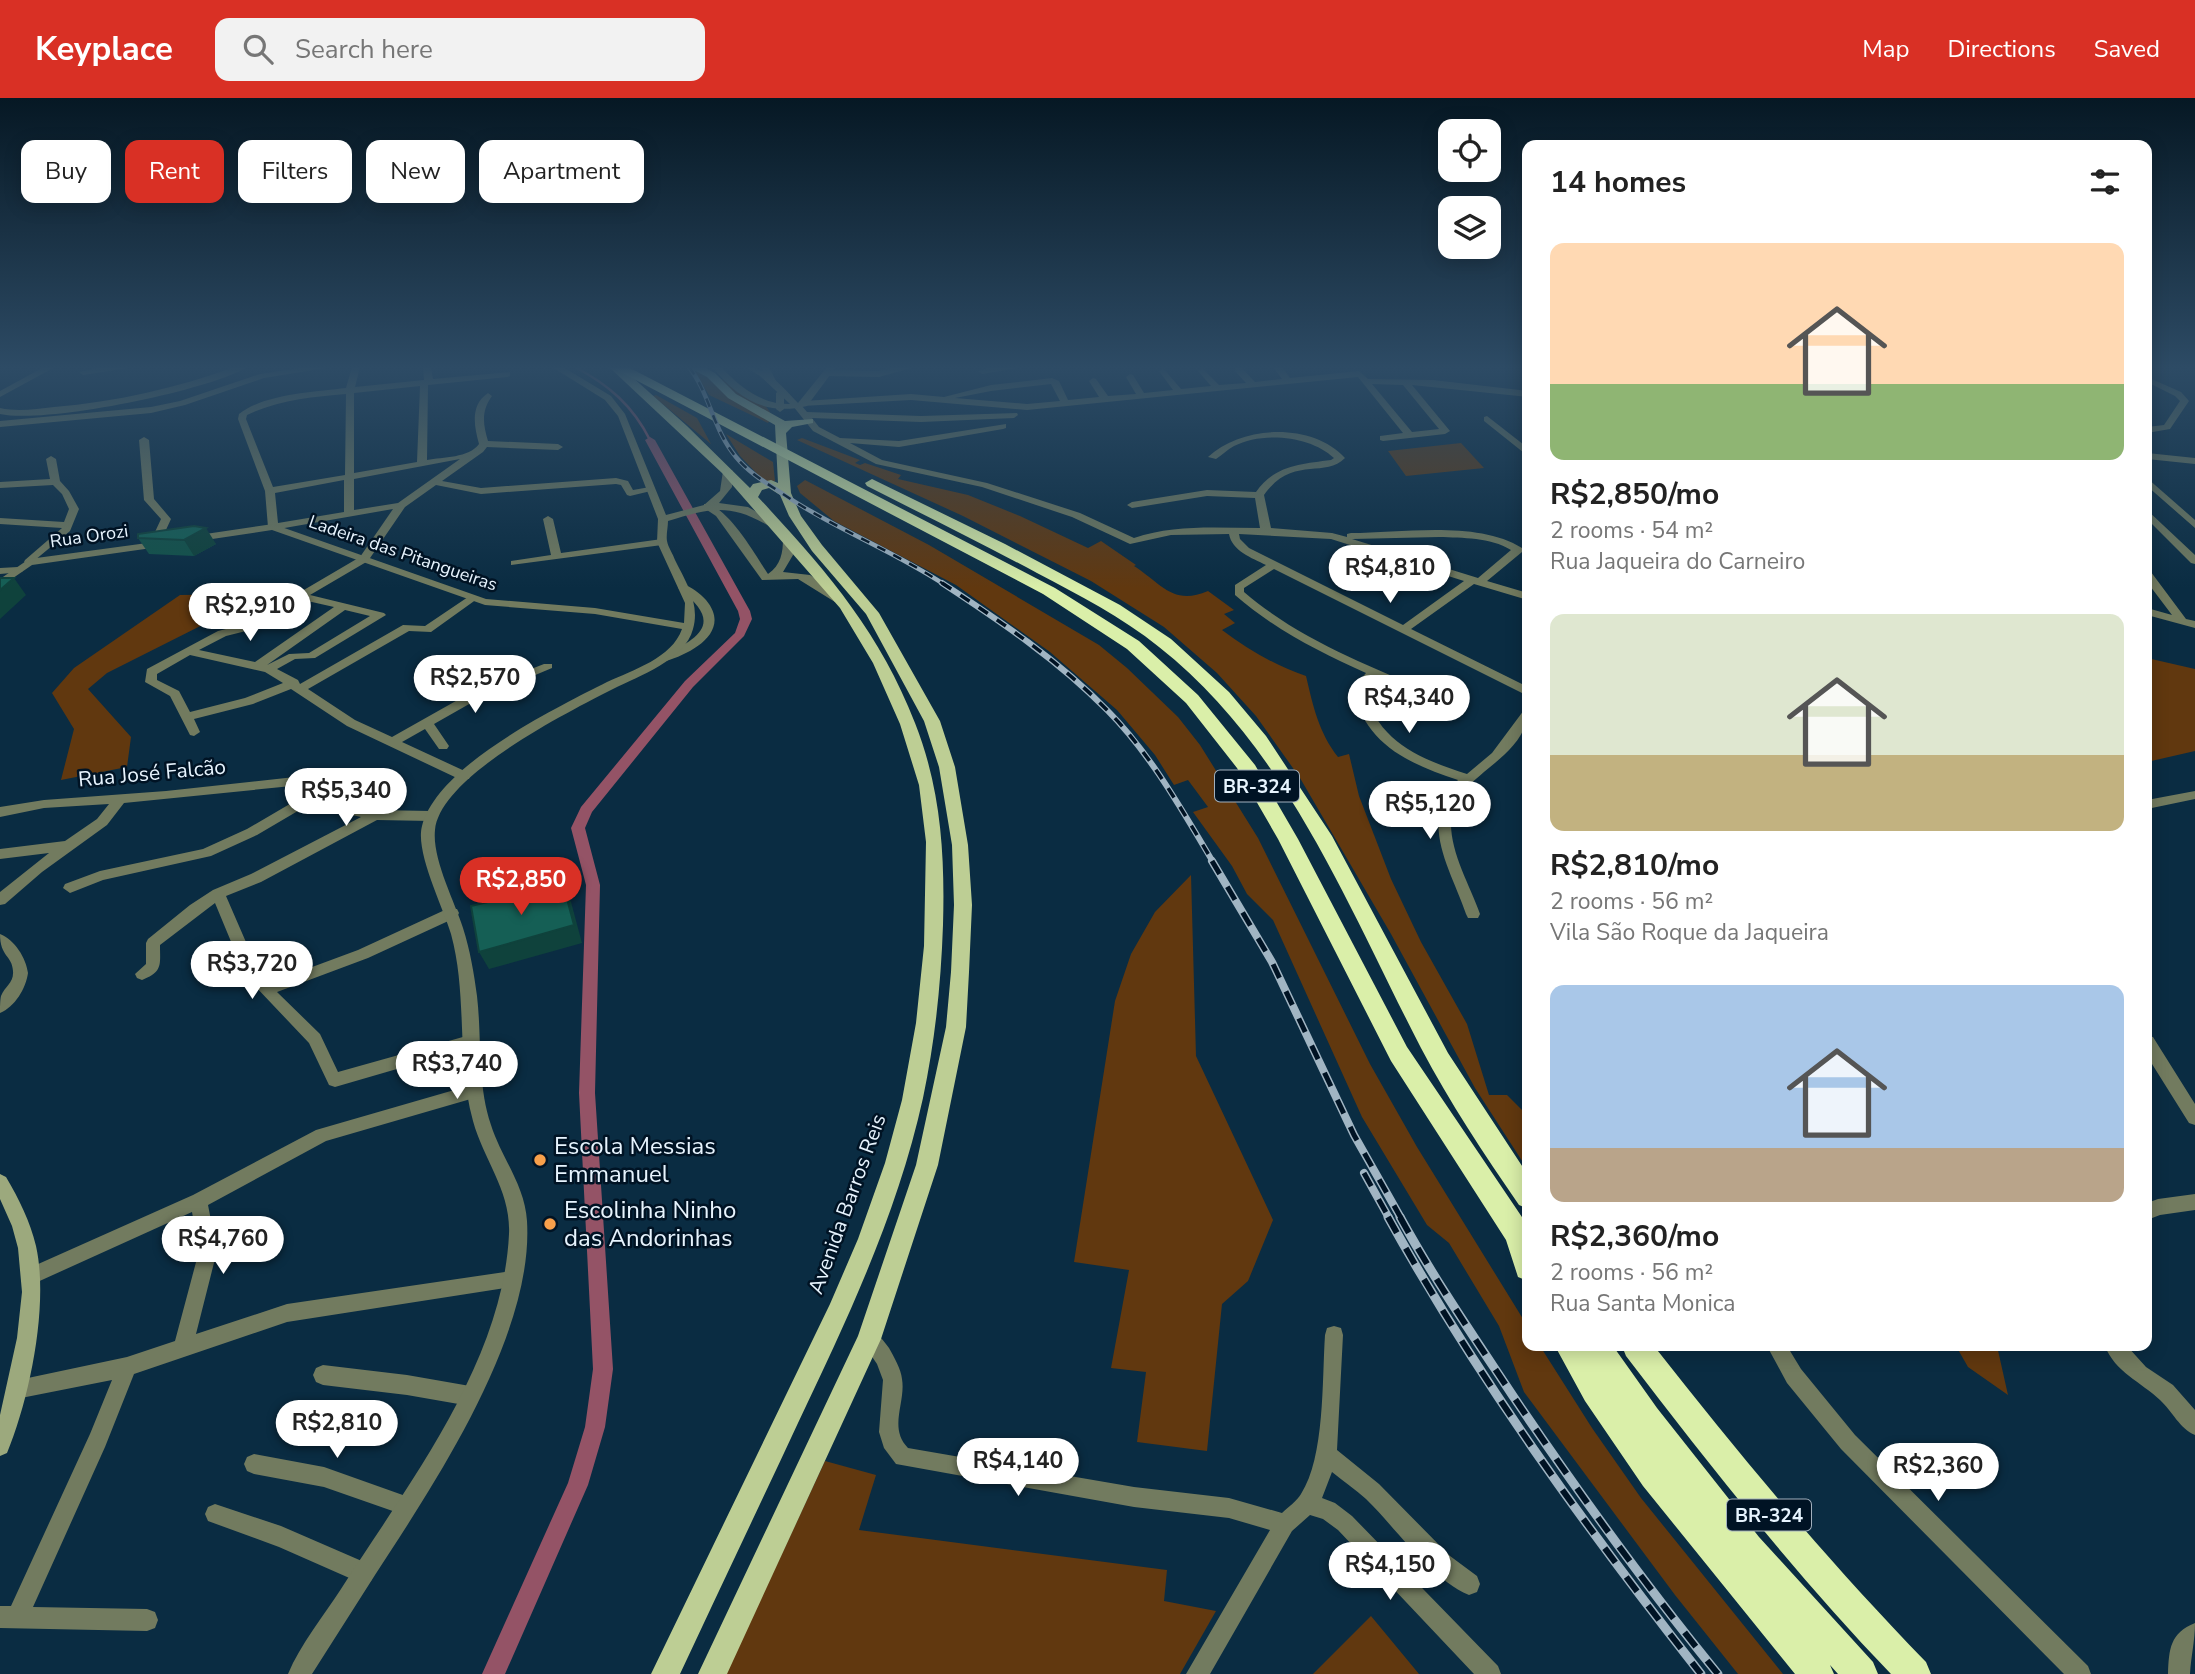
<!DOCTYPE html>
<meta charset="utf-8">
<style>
body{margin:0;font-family:"Nunito Sans",sans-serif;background:#f2f2f2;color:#222;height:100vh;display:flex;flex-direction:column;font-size:26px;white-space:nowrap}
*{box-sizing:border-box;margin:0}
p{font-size:23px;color:#767676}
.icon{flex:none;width:38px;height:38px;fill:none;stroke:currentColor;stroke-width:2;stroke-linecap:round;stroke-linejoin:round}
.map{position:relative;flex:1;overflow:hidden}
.panel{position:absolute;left:1522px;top:42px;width:630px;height:1211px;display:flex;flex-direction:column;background:#fff;border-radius:14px;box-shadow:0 4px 18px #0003}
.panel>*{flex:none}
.top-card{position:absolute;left:21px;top:42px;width:665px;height:63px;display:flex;gap:14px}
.tools{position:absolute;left:1438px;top:21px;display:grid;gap:14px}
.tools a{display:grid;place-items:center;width:63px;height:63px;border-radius:14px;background:#fff;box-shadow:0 4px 18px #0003;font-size:35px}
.price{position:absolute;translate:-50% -60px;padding:0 16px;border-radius:24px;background:#fff;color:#222;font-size:23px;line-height:46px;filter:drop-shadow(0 2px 4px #0008)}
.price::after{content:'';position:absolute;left:50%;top:42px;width:21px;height:16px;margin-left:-10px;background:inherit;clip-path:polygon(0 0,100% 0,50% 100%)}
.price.current{background:#d93025;color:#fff}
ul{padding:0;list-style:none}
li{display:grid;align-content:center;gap:14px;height:371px;padding:0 28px}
li span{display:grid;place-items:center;height:217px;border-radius:14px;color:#555}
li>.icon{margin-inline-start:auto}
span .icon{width:126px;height:126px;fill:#fffc;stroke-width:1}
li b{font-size:30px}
h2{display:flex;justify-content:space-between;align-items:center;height:84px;padding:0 28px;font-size:30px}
.pill{padding:0 24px;border-radius:14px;background:#fff;box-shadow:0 4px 18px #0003;font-size:24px;line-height:63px}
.pill.current{background:#d93025;color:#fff}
header{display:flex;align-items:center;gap:42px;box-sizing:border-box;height:98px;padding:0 35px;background:#d93025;color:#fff}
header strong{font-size:33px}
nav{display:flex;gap:38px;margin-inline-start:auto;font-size:24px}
.search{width:490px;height:63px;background:#f2f2f2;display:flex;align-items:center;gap:18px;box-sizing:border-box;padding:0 24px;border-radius:14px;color:#767676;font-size:26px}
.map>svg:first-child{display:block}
.green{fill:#61380f}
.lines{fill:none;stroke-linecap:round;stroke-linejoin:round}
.stream{stroke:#945366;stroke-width:2.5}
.canal{fill:#945366;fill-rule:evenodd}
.minor{fill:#727b5f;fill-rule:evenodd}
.tertiary{fill:#727b5f;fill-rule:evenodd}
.secondary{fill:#9ca97d;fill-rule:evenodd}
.primary{fill:#bdce94;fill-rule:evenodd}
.motorway{fill:#daefa9;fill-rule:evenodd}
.rail-far3-casing{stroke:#a1b5c3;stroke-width:4.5}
.rail-far2-casing{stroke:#a1b5c3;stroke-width:6}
.rail-far1-casing{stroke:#a1b5c3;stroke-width:8}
.rail-casing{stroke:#a1b5c3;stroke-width:9}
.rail-far3{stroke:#001324;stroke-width:2.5;stroke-dasharray:9;stroke-linecap:butt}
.rail-far2{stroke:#001324;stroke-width:3.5;stroke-dasharray:11;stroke-linecap:butt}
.rail-far1{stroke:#001324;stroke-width:5;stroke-dasharray:15;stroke-linecap:butt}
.rail{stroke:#001324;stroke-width:6;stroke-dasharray:18;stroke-linecap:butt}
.wall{fill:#125249}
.shaded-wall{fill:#0f423c}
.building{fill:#155f55;stroke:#0f423c;stroke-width:2}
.poi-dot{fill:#f8a04b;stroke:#001324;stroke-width:2.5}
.labels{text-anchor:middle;stroke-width:5;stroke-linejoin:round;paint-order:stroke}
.far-street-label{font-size:18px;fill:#e7f4fe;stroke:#001324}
.shield{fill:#001324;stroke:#a2b0bd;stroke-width:2}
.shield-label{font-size:19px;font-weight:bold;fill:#e7f4fe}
.street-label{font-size:21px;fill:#e7f4fe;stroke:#001324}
.near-poi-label{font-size:24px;fill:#e7f4fe;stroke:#001324;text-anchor:start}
</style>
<header>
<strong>Keyplace</strong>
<div class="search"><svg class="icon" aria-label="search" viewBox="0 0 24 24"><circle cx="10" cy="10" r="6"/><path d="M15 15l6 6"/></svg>Search here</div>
<nav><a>Map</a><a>Directions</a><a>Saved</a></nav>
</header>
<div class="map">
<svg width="2195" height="1576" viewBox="0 0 2195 1576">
<rect width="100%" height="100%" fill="#0a2c42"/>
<path class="green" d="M694,273C724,282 757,288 772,318L768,325L709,297Z
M656,297L697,320L711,346L653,298Z
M726,336L773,364L775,383H764L740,358Z
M802,340L860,362L855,365L860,367L865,365L901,377L898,381L968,397L1020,418L1088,450L1101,443L1136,467L1134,468C1162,486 1173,508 1208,493L1234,512L1224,516L1235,525L1222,532C1249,552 1274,567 1306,578C1313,608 1319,635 1338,659L1349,656L1359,698L1391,781L1421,844L1467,926L1489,997H1507L1528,1018V1072L1475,990L1391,836L1300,680L1256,618L1217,575L1164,529L1091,483L963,418L797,342Z
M1461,345L1484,370L1406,378L1388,353Z
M805,382L929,447L1099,547L1127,570L1178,619L1200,647L1258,740L1370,966L1417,1049L1528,1229V1248H1540L1592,1330L1641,1400L1783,1576H1738L1675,1497L1524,1294L1499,1228L1449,1145L1427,1127L1362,1019L1273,822L1247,796L1232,768L1193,714L1208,709L1188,682L1174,687L1155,657L1117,612L1050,554L956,487L834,423L800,395L797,388Z
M264,496L107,575L88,591L131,639L127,669L61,682L74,631L52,595L74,570L180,497Z
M2147,560L2195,571V653L2147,664Z
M1191,777L1196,958L1273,1122L1248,1183L1222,1206L1207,1353L1137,1344L1146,1274L1111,1270L1129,1172L1074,1164L1115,903L1131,856L1155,814Z
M1956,1248H1997L2008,1297L1968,1269Z
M825,1363L876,1377L859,1432L1167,1472L1164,1503L1216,1513L1180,1576H726Z
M1371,1518L1419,1576H1313Z"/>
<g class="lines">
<path class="stream" d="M575,269C609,287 633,308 650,342"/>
<path class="canal" d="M650,339L655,342L750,513L752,521L744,538L693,589L592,714L585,730L600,787L595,995L613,1271L605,1329L588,1387L505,1576H482L568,1385L585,1329L593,1271L579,995L586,787L571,730L581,709L685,583L735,535L740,521L738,513L645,342Z"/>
<path class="minor" d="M44,269H55L0,299V293Z
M102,269H135L83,277L79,274Z
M235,269H248C207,293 46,326 0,316V310C18,314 36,311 54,309C116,304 176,290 235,269Z
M306,269H332L264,280L185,307L151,315L0,329V323L151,309L180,303L260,276Z
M352,269H360L355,289L424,282L423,269H431L433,281L510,274V278L507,279L428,287L427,362C443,359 469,360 479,346C474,328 470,307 488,295L492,298C481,313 483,326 488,343L558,346L563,349L558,352L487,349L483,354L442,383L481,390L616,380L628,383L633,392L650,389L655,392L630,398L627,397L621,387L616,386L481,396L436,387L405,409L368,463L310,497L384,515L386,517L315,560L295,561L277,571L298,582L300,586L403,527L425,528L468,499H476L477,501L431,534L409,533L308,591L355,622L392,639L470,595L544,566H552V570L478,601L434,626L449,648L447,651H439L425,631L402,644L469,675L470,678L469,681H459L347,628L291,591L253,606L194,621L200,634L194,638L190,637L170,598L145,584L147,571L218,533L246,526L360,459L393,411L273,432L268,429L265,393L238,321L239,316C264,296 314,294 346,290ZM420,288L417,364L354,375V295ZM346,296L345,377L273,389L246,321L247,317C278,302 312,299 346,296ZM460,361L398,405L354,412V381ZM344,382V414L278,425L275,395ZM303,502L334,509L255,564L199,552L226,538L254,531ZM345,512L370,518L309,555L289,556L267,567ZM190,557L265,574L283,585L245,600L190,614L179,593L157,582V576Z
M761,269H769L776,283L775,285H769Z
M897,269H915L879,279L828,278L824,275L828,272L879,273Z
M991,269H1024L982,276L978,273Z
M1235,269H1241L1255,284L1282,281L1273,269H1282L1290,280L1359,273L1368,281L1433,282L1528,293V299L1412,287L1450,333L1445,336L1383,343L1380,342V338L1403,335L1358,279L1027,312L911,302L802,308L807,314L921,318L1017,315L1018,317L1014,320L921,324L812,320L819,329L840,340L899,343L1006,326V330L1003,331L899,349L850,345L882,362L987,385L1080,415L1134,440C1174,426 1218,430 1260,430L1255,400L1207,398L1132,410L1127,407L1132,404L1207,392L1256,394C1275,367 1301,366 1331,362L1334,360C1311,338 1263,333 1234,348C1228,351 1222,357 1216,361L1208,359C1242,327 1312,324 1345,360C1324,381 1292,357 1264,397L1271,430L1332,435L1347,439V436L1351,435C1401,435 1478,422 1522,450V454L1487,483L1528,495V502L1474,486L1411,531L1528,589V598L1274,471L1244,490V494C1299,541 1365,566 1430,594V600H1422L1375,579L1365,591C1376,643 1420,661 1467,676L1492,655L1524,612L1528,611C1528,663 1452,677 1451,723C1450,755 1470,787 1480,816L1478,820H1468L1466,816C1451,771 1417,723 1458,682C1409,666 1364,646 1353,590L1366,575C1319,554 1274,531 1235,497V487L1266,467C1252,460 1232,453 1229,436L1171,437L1130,446L1072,419L982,389L876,366L813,333L793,308L804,303L911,296L944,299L991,287L1052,280L1059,283L1068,302L1099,299L1089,283L1093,280L1096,281L1108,298L1136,296L1126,279L1130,276L1133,277L1144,295L1173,292L1159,273L1163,270L1181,291L1211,288L1198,273L1202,270L1219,287L1246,285L1235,273ZM1051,286L1060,303L1027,306L955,300L991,293ZM1372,286L1403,287L1439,331L1412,334ZM1239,436L1331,441L1464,483L1403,527L1249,450L1240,441ZM1439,439C1463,440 1490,439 1511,452L1478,480L1352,441Z
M2147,279L2181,294L2189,303L2170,331L2147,335V329L2164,327L2180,303L2175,298L2147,284Z
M780,292L784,295V311L780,314L776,311V295Z
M1487,318L1528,350V358L1484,323V319Z
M144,339L149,342L154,401L171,421L159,447L154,450L149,447L161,421L144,402L139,342Z
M2147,355L2195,360V366L2147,361Z
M51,358L56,361L60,383L69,393L79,411L70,433L29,467L24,464L25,462L62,430L0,426V420L64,424L69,411L62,396L53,387L0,390V384L50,381L46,361Z
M2147,380L2195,422V430L2147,388Z
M704,406C726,405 756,458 768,476C781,467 783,455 783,440L792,438L793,457L783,474L810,477L843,500V504H835L798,481L762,482L716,418L704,410Z
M2147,412L2195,457V466L2191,465L2147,421Z
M548,418L553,421L561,455L662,441L667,444L662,447L511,467V463L551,457L543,421Z
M18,469L23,472L22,474L0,476V470Z
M2147,473L2151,474L2186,521L2195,523V530L2147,517V510L2172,517L2147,484Z
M683,486C691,489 700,495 706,502C732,533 693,555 666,563L660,560L662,558C702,539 723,524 679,491L678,489Z
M304,678L314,681L315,684L313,699L375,712L431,713L438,718L431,723L377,722L261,784L226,798L252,858L269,885L358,852L447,811H457L459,815L457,819L368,860L277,894L320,936L338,974L470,937L476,938L478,943L476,948L335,989L329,987L309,945L254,887L232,846L215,805L160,847C160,867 163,874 142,882L137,880L135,876L146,866V845L148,841L190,807L213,792L251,776L361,719L308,707L257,737L211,758L103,782L70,795L63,790L65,786L100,773L203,751L247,731L300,700L302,687L124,705L107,727L42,774L5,806L0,807V794L49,755L0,761V751L65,743L97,721L109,706L44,710L0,719V709L44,702L166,693Z
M0,836C15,842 26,860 28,875C26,890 15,909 0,915C0,910 0,902 1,898C5,888 14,885 13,873C12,857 0,859 0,836Z
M475,986L481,988L483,993L481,998L326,1043L208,1107L217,1153L196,1236L287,1206L512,1173L518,1176L521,1182L518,1188L287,1224L134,1276L105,1349L33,1509L147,1511L155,1514L158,1522L155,1530L147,1533L0,1530V1508H11L90,1336L112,1282L16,1301L9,1298L6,1291L9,1284L127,1259L175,1243L199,1153L192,1114L33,1186L27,1183L24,1177L27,1171L193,1097L316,1032Z
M2195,1096V1112L2160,1117L2147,1122V1105L2158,1101Z
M1334,1228L1341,1230L1343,1237L1337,1352L1379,1386L1450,1458L1477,1478L1480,1486L1477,1494L1469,1497C1429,1480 1397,1431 1366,1401C1356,1392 1343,1383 1332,1374L1322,1400L1335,1405L1352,1418L1498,1568L1501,1576H1474L1338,1432L1323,1421L1310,1417L1292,1433L1210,1576H1186L1270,1432L1229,1420L1134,1409L896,1366L884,1350L879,1334L883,1282L877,1266L860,1241L862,1234L869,1232C878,1235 883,1242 889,1250C894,1259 901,1271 902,1281C906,1304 888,1330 908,1350L1134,1389L1229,1400L1282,1415C1288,1409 1297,1403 1301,1396C1325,1359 1322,1282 1325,1237L1327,1230Z
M1767,1248H1787L1801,1271L1855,1337L2088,1568L2091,1576H2064L1841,1351L1787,1285Z
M2105,1248H2127L2146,1269L2173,1287L2195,1312V1337C2180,1331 2172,1313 2160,1302C2141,1284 2115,1274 2105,1248Z
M323,1267L407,1277L470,1288L477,1291L480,1298L477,1305L470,1308L407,1297L323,1287L316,1284L313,1277L316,1270Z
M254,1356L324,1369L414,1401L417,1408L414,1415L407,1418L324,1389L254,1376L247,1373L244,1366L247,1359Z
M215,1406L281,1428L371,1467L374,1475L371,1483L363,1486L279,1449L208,1423L205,1416L208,1409Z
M2195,1525C2195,1543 2191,1558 2190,1576H2168C2169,1551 2170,1535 2195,1525Z"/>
<path class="tertiary" d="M552,269H563L611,298L625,316L666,417L704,407L720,393L723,373L728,370L733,373L732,389L719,405L748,409L778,426L769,428C730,405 710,410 668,423C668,429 666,437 667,443C668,449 673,456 675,462C687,486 700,506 693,531C685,562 639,578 613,591C568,614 440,678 435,732C432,761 454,802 463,830C470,852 474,875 477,898C482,941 477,985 491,1027C501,1059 525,1087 527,1123C534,1237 435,1385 375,1477C354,1510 333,1543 312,1576H288C300,1547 324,1517 341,1491C408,1386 503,1265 509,1136C511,1093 484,1063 473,1023C456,962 468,898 451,836C443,809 415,754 422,728C438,667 554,611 607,584C633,572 672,560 682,531L595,516L485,507L272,432L192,444L187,441L192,438L273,426L486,501L595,510L684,525L685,505L657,444L658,421L618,318L605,302Z
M712,269H721C741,290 761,306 790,306L760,278L745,269C768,269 783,290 798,305L827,269H836L807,308C765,318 739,301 712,269Z
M162,443L167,446L166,448L32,467L0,489V481L29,461Z
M2195,693V701L2147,711V702Z
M2147,938L2153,939L2195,1006V1027L2189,1025L2147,958Z"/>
<path class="secondary" d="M0,1076L6,1079C19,1101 30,1123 36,1148C49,1206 30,1300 7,1355L0,1358V1317L17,1240L22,1194L18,1150L12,1128L0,1101Z"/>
<path class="primary" d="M609,269H621L687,328L750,390L753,386L771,382L778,385L775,327L728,300L707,279L688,269H703L715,275L736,296L785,323L813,321V325L792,329L786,335L791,395L801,418L822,447L879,515L940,623L955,669L968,747L972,807L969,874L966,929L938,1067L881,1241L727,1576H698L858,1238L916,1067L946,929L951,874L954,807L952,747L939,669L924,623L866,516L812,453L789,418L780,397L769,390L762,392L758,399C824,470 879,532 915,625C941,691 945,757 943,827C941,886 935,943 923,1000C898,1114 848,1220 798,1325C759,1409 719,1492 680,1576H651L830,1206L858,1141L885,1065L902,1002L916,925L924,848L926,744L919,687L900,626L873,565L840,510L722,375Z"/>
<path class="motorway" d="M611,269H628L1055,490L1139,543L1198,597L1255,667L1298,741L1407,949L1528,1128V1183L1518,1179L1506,1142L1391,963L1278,741L1237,670L1186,605L1127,551L1043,496Z
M872,381L1005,446L1120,507L1171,541L1229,594L1266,638L1332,738L1448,955L1528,1077V1111L1519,1107C1484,1056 1450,1005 1421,950C1348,809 1287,650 1159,549C1122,519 1079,497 1037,475C981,445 924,417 867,388L865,385Z
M1555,1248H1613L1657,1310L1759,1439L1873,1564L1878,1576H1838L1830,1567L1834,1576H1795L1643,1388L1585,1303Z
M1622,1248H1654C1741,1359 1827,1462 1926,1564L1931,1576H1891C1795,1476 1710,1368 1626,1258Z"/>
<g class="rail-far3-casing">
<path id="rail-far3" d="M689,269C710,296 713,332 736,359C750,376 768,386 786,398C837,432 894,453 945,487"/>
</g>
<g class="rail-far2-casing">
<path id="rail-far2" d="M942,485C1000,523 1058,562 1107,612C1150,655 1182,712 1213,764"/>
</g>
<g class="rail-far1-casing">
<path id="rail-far1" d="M1212,763L1272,864L1354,1037L1401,1120
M1364,1075L1389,1120"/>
</g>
<g class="rail-casing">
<path id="rail" d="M1388,1119C1478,1281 1587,1431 1701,1576
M1400,1119C1434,1181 1474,1239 1513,1298C1578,1394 1645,1487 1718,1576"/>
</g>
<use href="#rail-far3" class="rail-far3"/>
<use href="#rail-far2" class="rail-far2"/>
<use href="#rail-far1" class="rail-far1"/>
<use href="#rail" class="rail"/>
</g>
<path class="wall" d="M194,428L216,446L194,458L149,456L138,440Z"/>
<path class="shaded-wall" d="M206,430L216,446L194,458L184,442Z
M14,480L26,497L0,521V492Z
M563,786L571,804L582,845L489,871L479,854Z"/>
<path class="building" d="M194,428L206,430L184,442L138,440V436Z
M0,480H14L0,492Z
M563,786L574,827L479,854L471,808Z"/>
<linearGradient id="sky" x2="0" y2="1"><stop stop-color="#061824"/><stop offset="0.55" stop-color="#2d4b65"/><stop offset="1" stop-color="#2d4b65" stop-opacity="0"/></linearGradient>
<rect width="2195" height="490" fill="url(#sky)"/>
<g class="poi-dot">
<circle cx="540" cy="1062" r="7"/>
<circle cx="550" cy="1126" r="7"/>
</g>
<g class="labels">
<g class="far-street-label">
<text transform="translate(89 438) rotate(-8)" y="6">Rua Orozi</text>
<text transform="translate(403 455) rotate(19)" y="6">Ladeira das Pitangueiras</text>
</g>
<g class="shield">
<rect x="1215" y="672.5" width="84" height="31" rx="5"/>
<rect x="1727" y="1401.5" width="84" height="31" rx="5"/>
</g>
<g class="shield-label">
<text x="1257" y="695">BR-324</text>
<text x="1769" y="1424">BR-324</text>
</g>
<g class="street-label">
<text transform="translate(152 675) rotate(-5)" y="7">Rua José Falcão</text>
<text transform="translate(847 1106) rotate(-70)" y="7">Avenida Barros Reis</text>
</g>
<g class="near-poi-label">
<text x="554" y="1056">Escola Messias<tspan x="554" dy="28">Emmanuel</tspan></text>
<text x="564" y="1120">Escolinha Ninho<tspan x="564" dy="28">das Andorinhas</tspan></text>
</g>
</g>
</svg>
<div class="tools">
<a><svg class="icon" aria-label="locate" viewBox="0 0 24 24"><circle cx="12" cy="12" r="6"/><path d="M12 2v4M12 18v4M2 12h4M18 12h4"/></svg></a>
<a><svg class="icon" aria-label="layers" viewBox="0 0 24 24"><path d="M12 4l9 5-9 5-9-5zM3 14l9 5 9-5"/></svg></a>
</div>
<b class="price" style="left:1390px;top:507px">R$4,810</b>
<b class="price" style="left:250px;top:545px">R$2,910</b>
<b class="price" style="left:475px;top:617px">R$2,570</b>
<b class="price" style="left:1409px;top:637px">R$4,340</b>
<b class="price" style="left:346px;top:730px">R$5,340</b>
<b class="price" style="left:1430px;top:743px">R$5,120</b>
<b class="price current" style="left:521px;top:819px">R$2,850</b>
<b class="price" style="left:252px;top:903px">R$3,720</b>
<b class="price" style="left:457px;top:1003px">R$3,740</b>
<b class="price" style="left:223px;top:1178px">R$4,760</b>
<b class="price" style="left:337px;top:1362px">R$2,810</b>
<b class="price" style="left:1018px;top:1400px">R$4,140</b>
<b class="price" style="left:1938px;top:1405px">R$2,360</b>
<b class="price" style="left:1390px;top:1504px">R$4,150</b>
<div class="top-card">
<a class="pill">Buy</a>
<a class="pill current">Rent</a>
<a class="pill">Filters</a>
<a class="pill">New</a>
<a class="pill">Apartment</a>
</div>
<section class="panel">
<h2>14 homes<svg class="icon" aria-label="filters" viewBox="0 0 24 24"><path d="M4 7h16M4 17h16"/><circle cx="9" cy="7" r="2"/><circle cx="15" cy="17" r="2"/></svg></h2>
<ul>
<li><span style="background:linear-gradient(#ffd9b3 65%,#8fb573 0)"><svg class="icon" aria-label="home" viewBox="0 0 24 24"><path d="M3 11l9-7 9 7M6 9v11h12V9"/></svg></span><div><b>R$2,850/mo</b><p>2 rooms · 54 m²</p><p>Rua Jaqueira do Carneiro</p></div></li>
<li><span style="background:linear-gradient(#dfe7d0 65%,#c2b280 0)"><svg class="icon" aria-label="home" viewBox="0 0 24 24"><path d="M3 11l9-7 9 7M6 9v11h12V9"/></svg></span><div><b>R$2,810/mo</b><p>2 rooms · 56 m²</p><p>Vila São Roque da Jaqueira</p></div></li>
<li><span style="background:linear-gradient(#a9c7e8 75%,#b9a48a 0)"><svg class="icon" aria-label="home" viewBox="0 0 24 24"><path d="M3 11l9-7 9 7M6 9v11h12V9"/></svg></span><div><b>R$2,360/mo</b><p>2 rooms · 56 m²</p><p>Rua Santa Monica</p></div></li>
</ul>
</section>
</div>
